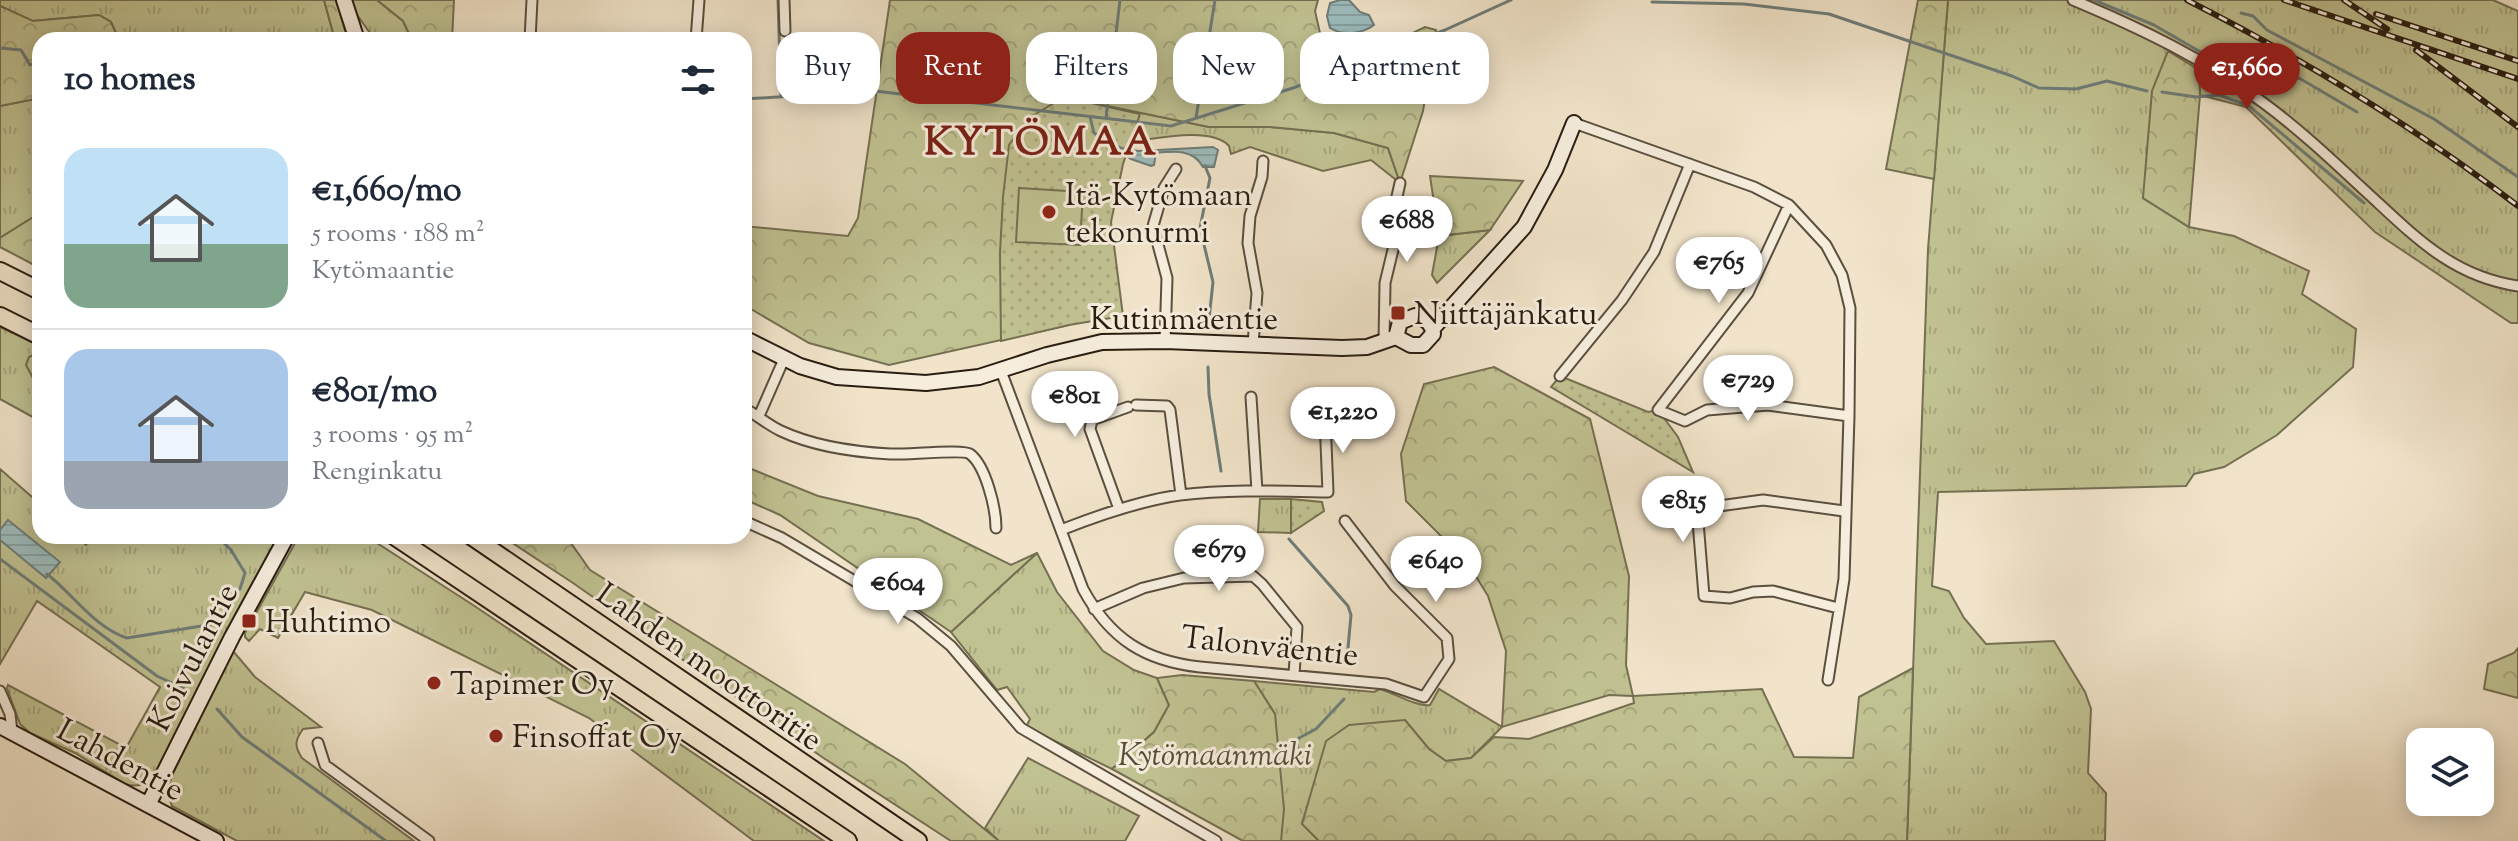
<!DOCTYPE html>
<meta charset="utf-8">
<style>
body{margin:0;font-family:"Sorts Mill Goudy",serif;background:#f6f6f7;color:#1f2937;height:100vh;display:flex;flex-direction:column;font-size:30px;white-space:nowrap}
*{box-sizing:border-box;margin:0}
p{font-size:26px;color:#747a83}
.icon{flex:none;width:44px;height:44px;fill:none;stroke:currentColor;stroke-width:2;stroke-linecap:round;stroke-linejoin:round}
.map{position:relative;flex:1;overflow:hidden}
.sheet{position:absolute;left:32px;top:32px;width:720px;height:512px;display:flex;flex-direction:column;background:#fff;border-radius:24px;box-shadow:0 4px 20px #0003}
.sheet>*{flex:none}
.top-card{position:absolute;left:776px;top:32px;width:760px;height:72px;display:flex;gap:16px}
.tools{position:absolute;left:2406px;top:728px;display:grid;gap:16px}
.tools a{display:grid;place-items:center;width:88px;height:88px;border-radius:16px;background:#fff;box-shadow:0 4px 20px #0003;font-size:40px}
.price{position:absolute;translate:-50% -68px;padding:0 18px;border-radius:28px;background:#fff;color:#222;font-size:26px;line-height:52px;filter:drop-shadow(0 2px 4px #0008)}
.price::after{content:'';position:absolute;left:50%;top:48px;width:24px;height:18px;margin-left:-12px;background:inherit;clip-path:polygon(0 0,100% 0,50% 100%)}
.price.current{background:#8f2418;color:#fff}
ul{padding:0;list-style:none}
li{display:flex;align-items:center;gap:24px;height:200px;padding:0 32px}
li+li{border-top:2px solid #e0e1e3}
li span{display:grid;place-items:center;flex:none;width:224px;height:160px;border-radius:24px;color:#555}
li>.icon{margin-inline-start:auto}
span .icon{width:96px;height:96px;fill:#fffc;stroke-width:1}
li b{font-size:34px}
h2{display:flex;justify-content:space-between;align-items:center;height:96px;padding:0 32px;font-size:34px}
.tag{padding:0 28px;border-radius:24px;background:#fff;box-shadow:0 4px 20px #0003;font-size:28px;line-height:72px}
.tag.current{background:#8f2418;color:#fff}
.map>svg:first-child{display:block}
.grass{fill:url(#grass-tufts);stroke:#757052;stroke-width:2}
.forest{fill:url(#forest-crowns);stroke:#757052;stroke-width:2}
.park{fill:url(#park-dots);stroke:#757052;stroke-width:2}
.garden{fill:#c1c292;stroke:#757052;stroke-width:2}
.water{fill:url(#water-rules);stroke:#6f7d79;stroke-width:2}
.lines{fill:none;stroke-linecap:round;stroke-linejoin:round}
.stream{stroke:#6f7d79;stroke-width:3}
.street-casing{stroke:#5b4f3f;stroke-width:13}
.secondary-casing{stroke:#291d11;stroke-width:18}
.highway-casing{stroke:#291d11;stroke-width:20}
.street{stroke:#f6eddd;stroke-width:9}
.secondary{stroke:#f6eddd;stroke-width:14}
.highway{stroke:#f1e4ca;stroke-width:16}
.rail-casing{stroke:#291d11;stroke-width:6}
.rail{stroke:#f6eddd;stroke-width:3;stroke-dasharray:9;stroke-linecap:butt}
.poi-dot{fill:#8f2418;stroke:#f6eddd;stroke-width:3}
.labels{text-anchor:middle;stroke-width:6;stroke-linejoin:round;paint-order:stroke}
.poi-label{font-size:32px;fill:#291d11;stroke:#f6eddd;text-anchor:start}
.street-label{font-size:32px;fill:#291d11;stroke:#f6eddd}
.park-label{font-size:32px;font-style:italic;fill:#574f38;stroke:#f6eddd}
.district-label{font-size:40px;font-weight:bold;letter-spacing:2px;fill:#7a1f14;stroke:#f6eddd}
</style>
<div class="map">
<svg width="2518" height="841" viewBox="0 0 2518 841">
<defs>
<pattern id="grass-tufts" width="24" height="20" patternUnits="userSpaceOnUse" patternTransform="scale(2)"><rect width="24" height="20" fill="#c1c292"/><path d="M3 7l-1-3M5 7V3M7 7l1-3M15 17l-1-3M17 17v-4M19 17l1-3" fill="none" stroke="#a6a67d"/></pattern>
<pattern id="forest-crowns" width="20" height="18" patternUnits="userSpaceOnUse" patternTransform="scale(2)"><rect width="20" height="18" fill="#c1c292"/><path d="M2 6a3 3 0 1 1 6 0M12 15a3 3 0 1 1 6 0" fill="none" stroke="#a6a67d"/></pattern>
<pattern id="park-dots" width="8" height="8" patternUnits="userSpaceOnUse" patternTransform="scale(2)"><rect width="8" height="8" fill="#c1c292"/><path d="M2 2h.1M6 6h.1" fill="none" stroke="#a6a67d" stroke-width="1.8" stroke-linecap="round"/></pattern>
<pattern id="water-rules" width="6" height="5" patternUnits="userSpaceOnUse" patternTransform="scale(2)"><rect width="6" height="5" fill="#9dbdbe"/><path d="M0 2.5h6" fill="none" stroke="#87a2a2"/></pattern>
</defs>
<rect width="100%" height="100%" fill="#f1e4ca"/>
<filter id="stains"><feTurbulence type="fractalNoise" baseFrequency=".0025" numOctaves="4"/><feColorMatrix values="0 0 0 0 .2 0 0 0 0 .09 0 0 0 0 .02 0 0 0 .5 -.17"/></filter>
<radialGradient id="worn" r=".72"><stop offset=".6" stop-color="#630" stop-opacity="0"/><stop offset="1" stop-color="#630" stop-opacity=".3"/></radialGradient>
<path class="grass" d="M0,0H324L335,40H119L111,22L99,15L32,21L0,6Z
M351,0H377L403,21L412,40H375L355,12Z
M1948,0H2493L2518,11V323H2511L2375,232L2246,107L2200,95L2199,70L2143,198L2189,227L2234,236L2309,271L2302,294L2356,329L2353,367L2277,435L2224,467L2194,474L2186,486L1938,492L1932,586L1949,591L1964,618L1986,644L2054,641L2085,692L2091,709L2088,773L2106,793L2105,841H1907L1928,249Z
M1064,97L1209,127H1270L1334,133L1388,148L1400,183L1371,160L1323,171L1250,147L1231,154L1229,146C1211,126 1155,139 1130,142L1124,131Z
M40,98V213L0,238V106Z
M1490,230L1437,283L1432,275L1439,236Z
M0,327L40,346V357L35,354L33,378L40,384V421L0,399Z
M0,469L40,504V536H76L86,545L92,536H282L159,768C150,782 142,789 125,784L75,753L30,733L20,724L7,688L8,685L126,748L160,687L37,601L0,664Z
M1260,499H1291V533L1258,532Z
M299,536H366L473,605L824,841H754L589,718L372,610L305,592L278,638L260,629L249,641L245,637V633Z
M1037,553L1057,592L1103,651L1134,670L1157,678L1169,705L1154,732L1112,769L1026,727L1030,719L1007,687L997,690L951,632Z
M233,651L255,677L321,727L303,729C295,740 294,746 302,758L414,841H237L172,806L167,792L173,773Z
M1254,681L1374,692L1380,689C1394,693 1417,707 1430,705L1439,689L1502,727L1471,758L1446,761L1429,749L1405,720L1315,785L1302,823L1319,841H1278L1281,840L1275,714Z
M1028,758L1139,816L1125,841H999L985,828Z"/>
<path class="forest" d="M324,0H336L348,40H335Z
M377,0H454L452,40H412L403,21Z
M890,0H1318L1315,11L1329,73L1425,27L1436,30L1423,111L1400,183L1388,148L1334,133L1270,127H1209L1064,97L1069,325L889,365L809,343L744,305V226L848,236L858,218Z
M1918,0H1948L1934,179L1886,169Z
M0,6L33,21L99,15L111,22L119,40H40V98L0,106Z
M2168,51L2199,70L2200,95L2189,227L2143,198L2152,91Z
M1430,176L1523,181L1490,230L1439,236Z
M35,216L40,222V268L0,247V238Z
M35,354L40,357V384L33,378L26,365L29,357Z
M1494,367L1590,419L1629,576L1626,665L1633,696L1762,689L1794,757L1853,758L1859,697L1913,668L1907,841H1319L1302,824L1326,741L1349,725L1405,720L1429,749L1446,761L1471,758L1494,737L1529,739L1634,703L1633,696L1609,695L1502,727L1506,651L1488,596L1467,562L1406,501L1401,454L1424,384Z
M744,466L818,496L918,519L1011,565L1037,553L951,632L780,515L744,499Z
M502,536H566L590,570L905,764L999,841H951L822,757L573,583Z
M2518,648V698L2484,689L2488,664L2514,653Z
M1182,675L1254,681L1275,714L1284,809L1281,841H1243L1112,769L1154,732L1169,705L1157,678Z"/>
<path class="park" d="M1064,97L1140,114L1123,164L1111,222L1123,316L1069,325L1001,341L1000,253L1003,197L1009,145L1029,118Z
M1560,376L1648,412L1658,410L1678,437L1693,472L1551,387Z
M1291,499L1322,502L1324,511L1291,533Z"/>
<path class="garden" d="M1019,188L1083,192L1080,245L1016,242Z"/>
<path class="water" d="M1340,0H1349L1360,12L1369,15L1374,25C1362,34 1343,36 1330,28L1327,16L1330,3Z
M1213,147L1218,150L1214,167H1203C1193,149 1175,151 1156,153L1154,165L1151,166L1131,159L1121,152L1124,149L1139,151Z
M8,520L60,562L46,578L0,540V530Z"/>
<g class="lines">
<path class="stream" d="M778,0L781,96
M2094,0L2154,25L2254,83L2264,86L2299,78L2357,112
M1652,2L1744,4L1829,14L2012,76L2039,88L2076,89L2107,81L2147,91
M2241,13L2253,16L2267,30L2434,119L2518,177
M79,40H82
M0,48L21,50L30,65L40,62
M1337,69L1338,33
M2162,92L2196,97L2219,95L2249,106L2364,203
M744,99L875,91L1171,126L1293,88L1445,30L1511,0
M1090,117L1094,133L1126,151
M1106,118L1120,0
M1196,118L1215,0
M1205,166L1210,178L1200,228L1213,282L1209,319
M1208,367L1209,394L1221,471
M217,536L231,550L245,573L240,589
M1289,539L1348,606L1351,615L1347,659
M0,559L157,676L185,689
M47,574C74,595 94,627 127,638L214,624L233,602
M217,709L242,737L386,841
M1298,752L1297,742L1299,738L1316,729L1344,699"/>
<g class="street-casing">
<path id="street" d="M784,0L785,31
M2073,0C2140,28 2207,60 2265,104C2304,133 2339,167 2375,200C2419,241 2456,277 2518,286
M530,40L532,0
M696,40L699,0
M1574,123L1754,187L1789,205L1826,245L1842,275L1850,308L1849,416L1844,579L1828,680
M1789,205L1748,293L1658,410L1685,421L1707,410L1768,405L1849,416
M1165,341L1167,278L1153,226L1164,188L1176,169
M1384,341L1385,283L1397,233L1396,201L1400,183
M1253,344L1257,293L1248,243L1250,216L1262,177L1263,161
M1001,371L1083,589C1110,639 1145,661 1200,667L1386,684L1424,697L1449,659L1447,638L1395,586L1345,521
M1560,376L1622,300L1654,252L1690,164
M1251,397L1257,491
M1136,405L1167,406L1170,410L1181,495
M744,408C757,415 768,425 781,431C813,446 855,452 890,454C904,455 964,449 970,454C986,466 996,509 996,528
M759,416L784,359
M1119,509L1090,429L1092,420L1128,407
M744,521L782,538L917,618L951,646L1021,728L1216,841
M1061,530C1099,515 1139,501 1180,495C1228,489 1279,491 1328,492L1325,419
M1838,608L1773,591L1753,592L1730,598L1704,596L1697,509L1763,500L1844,511
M1094,609L1143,588L1184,578L1253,576L1262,584L1297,627L1294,675
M0,691L10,714L12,732
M318,743L325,765L429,841"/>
</g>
<g class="secondary-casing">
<path id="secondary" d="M344,0L357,40
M1415,316C1425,318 1433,323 1433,334L1423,345H1411L1396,337L1400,322Z
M1433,328L1524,227L1555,170L1574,123
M744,338L800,366L837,377L926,383L979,377L1047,355L1102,342L1165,341L1342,348L1367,347L1396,337
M0,726L216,841
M148,805L232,637L287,536"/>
</g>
<g class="highway-casing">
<path id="highway" d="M0,271L40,291
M0,316L40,336
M394,536L848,841
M471,536L918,841"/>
</g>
<use href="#street" class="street"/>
<use href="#secondary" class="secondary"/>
<use href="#highway" class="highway"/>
<g class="rail-casing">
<path id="rail" d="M2187,0C2303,59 2415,127 2518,206
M2284,0L2518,79
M2344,0L2387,29
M2376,14L2518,61
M2416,50L2518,127"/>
</g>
<use href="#rail" class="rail"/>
</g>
<g class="poi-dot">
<circle cx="1049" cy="212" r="8"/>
<rect x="1390" y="305" width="16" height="16" rx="4"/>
<rect x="241" y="613" width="16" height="16" rx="4"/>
<circle cx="434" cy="683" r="8"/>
<circle cx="496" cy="736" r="8"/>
</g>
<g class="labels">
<g class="poi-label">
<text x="1065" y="205">Itä-Kytömaan<tspan x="1065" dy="37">tekonurmi</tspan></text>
<text x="1414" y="324">Niittäjänkatu</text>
<text x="265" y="632">Huhtimo</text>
<text x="450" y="694">Tapimer Oy</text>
<text x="512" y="747">Finsoffat Oy</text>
</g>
<g class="street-label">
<text x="1184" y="329">Kutinmäentie</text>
<text transform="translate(1270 645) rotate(6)" y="11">Talonväentie</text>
<text transform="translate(192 657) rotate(-63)" y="11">Koivulantie</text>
<text transform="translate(710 666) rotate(35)" y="11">Lahden moottoritie</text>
<text transform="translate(121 759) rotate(28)" y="11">Lahdentie</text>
</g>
<g class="park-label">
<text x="1215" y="765">Kytömaanmäki</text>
</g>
<g class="district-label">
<text x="1041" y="154">KYTÖMAA</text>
</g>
</g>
<rect width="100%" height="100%" filter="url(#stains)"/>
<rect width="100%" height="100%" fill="url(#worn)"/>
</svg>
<div class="tools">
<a><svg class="icon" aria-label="layers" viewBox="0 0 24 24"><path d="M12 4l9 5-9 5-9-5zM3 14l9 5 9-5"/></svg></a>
</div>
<b class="price current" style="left:2247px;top:111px">€1,660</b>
<b class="price" style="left:1407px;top:264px">€688</b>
<b class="price" style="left:1719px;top:305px">€765</b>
<b class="price" style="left:1748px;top:423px">€729</b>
<b class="price" style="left:1075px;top:439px">€801</b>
<b class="price" style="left:1343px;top:455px">€1,220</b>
<b class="price" style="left:1683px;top:544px">€815</b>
<b class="price" style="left:1219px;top:593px">€679</b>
<b class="price" style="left:1436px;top:604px">€640</b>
<b class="price" style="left:898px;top:626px">€604</b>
<div class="top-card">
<a class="tag">Buy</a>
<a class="tag current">Rent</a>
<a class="tag">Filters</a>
<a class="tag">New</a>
<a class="tag">Apartment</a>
</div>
<section class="sheet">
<h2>10 homes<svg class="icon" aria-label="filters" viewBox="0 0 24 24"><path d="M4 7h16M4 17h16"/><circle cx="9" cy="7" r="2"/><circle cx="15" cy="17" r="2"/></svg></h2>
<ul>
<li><span style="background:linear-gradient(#bfe0f5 60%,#7fa58c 0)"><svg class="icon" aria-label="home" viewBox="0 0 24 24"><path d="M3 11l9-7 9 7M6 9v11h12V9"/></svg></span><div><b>€1,660/mo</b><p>5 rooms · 188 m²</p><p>Kytömaantie</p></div></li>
<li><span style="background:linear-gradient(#a9c7e8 70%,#9aa5b1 0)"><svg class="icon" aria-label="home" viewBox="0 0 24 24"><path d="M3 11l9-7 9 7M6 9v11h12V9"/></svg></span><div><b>€801/mo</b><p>3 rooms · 95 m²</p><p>Renginkatu</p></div></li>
</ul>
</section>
</div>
